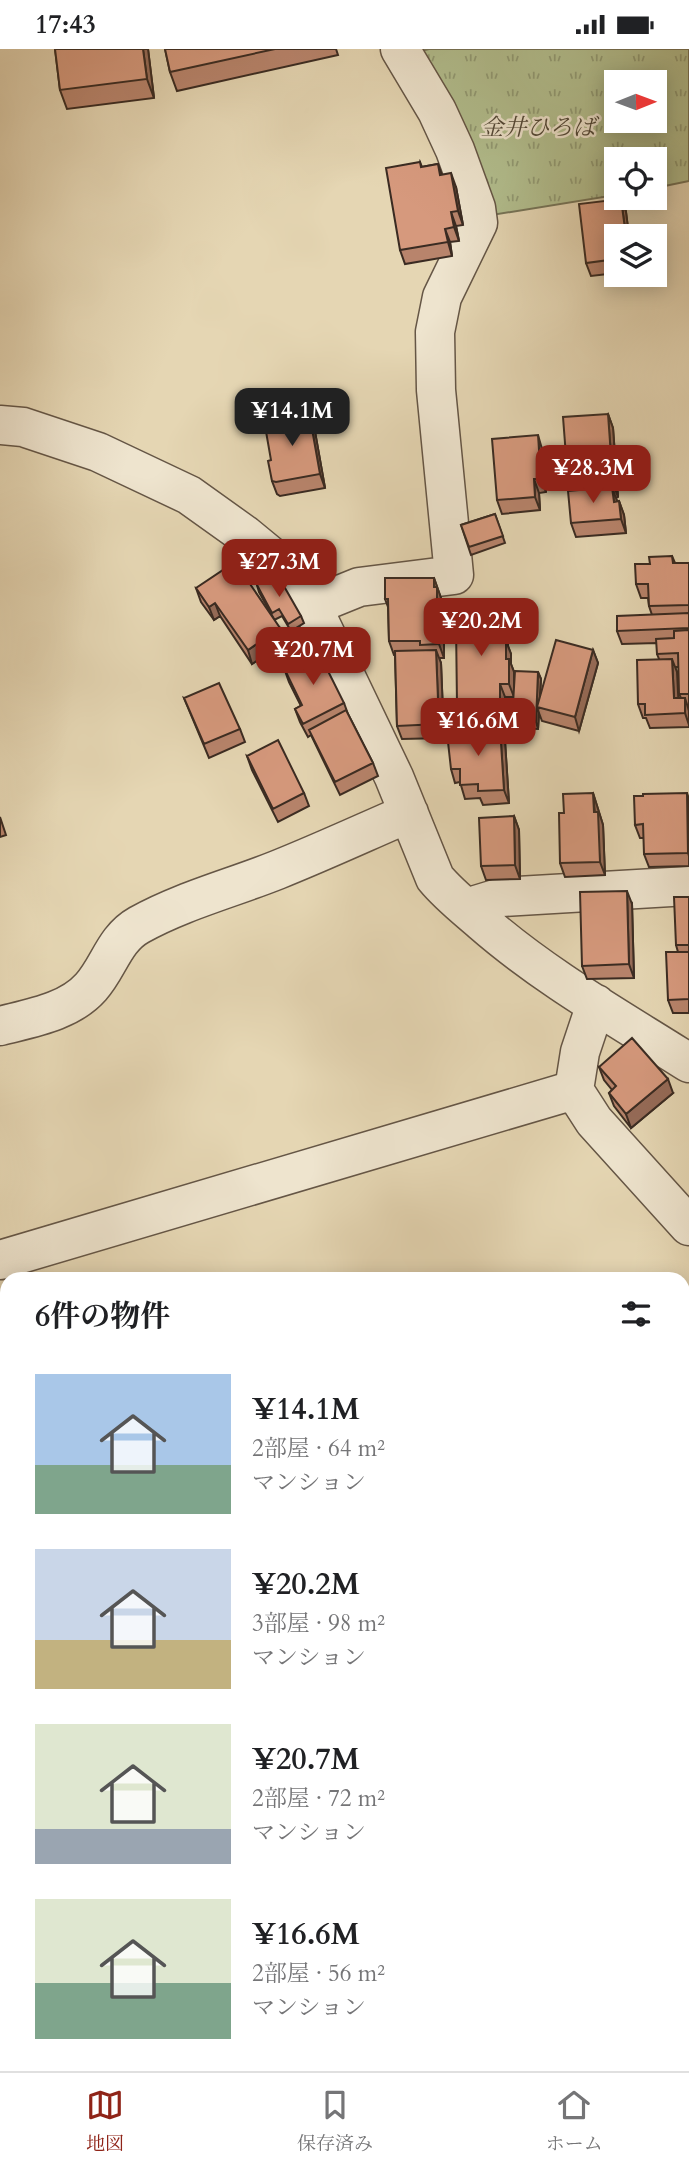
<!DOCTYPE html>
<html lang="ja">
<meta charset="utf-8">
<style>
body{margin:0;font-family:Cardo,"Noto Serif JP",serif;background:#f2f2f2;color:#202124;height:100vh;display:flex;flex-direction:column;font-size:26px;white-space:nowrap}
*{box-sizing:border-box;margin:0}
p{font-size:23px;color:#757577}
.icon{flex:none;width:38px;height:38px;fill:none;stroke:currentColor;stroke-width:2;stroke-linecap:round;stroke-linejoin:round}
.map{position:relative;flex:1;overflow:hidden}
.panel{position:absolute;left:0px;top:1223px;width:690px;height:800px;display:flex;flex-direction:column;background:#fff;border-radius:21px 21px 0 0;box-shadow:0 4px 18px #0003}
.panel>*{flex:none}
.needle{width:46px;rotate:89deg}
.fabs{position:absolute;left:604px;top:21px;display:grid;gap:14px}
.fabs a{display:grid;place-items:center;width:63px;height:63px;border-radius:0px;background:#fff;box-shadow:0 4px 18px #0003;font-size:35px}
.price{position:absolute;translate:-50% -60px;padding:0 16px;border-radius:14px;background:#8f2418;color:#fff;font-size:23px;line-height:46px;filter:drop-shadow(0 2px 4px #0008)}
.price::after{content:'';position:absolute;left:50%;top:42px;width:21px;height:16px;margin-left:-10px;background:inherit;clip-path:polygon(0 0,100% 0,50% 100%)}
.price.current{background:#222;color:#fff}
ul{padding:0;list-style:none}
li{display:flex;align-items:center;gap:21px;height:175px;padding:0 35px}
li span{display:grid;place-items:center;flex:none;width:196px;height:140px;border-radius:0px;color:#555}
li>.icon{margin-inline-start:auto}
span .icon{width:84px;height:84px;fill:#fffc;stroke-width:1}
li b{font-size:30px}
h2{display:flex;justify-content:space-between;align-items:center;height:84px;padding:0 35px;font-size:30px}
.status{display:flex;justify-content:space-between;align-items:center;height:49px;padding:0 35px;background:#fff;direction:ltr}
.status svg{height:19px;fill:currentColor}
.dock{display:flex;justify-content:space-around;align-items:center;height:98px;border-top:2px solid #e0e0e0;background:#fff;font-size:19px;color:#757577}
.dock a{display:grid;justify-items:center;gap:4px}
.dock .current{color:#8f2418}
.map>svg:first-child{display:block}
.forest{fill:url(#forest-firs);stroke:#767458;stroke-width:2}
.cemetery{fill:url(#cemetery-stones);stroke:#767458;stroke-width:2}
.park{fill:url(#park-tufts);stroke:#767458;stroke-width:2;fill-rule:evenodd}
.lines{fill:none;stroke-linecap:round;stroke-linejoin:round}
.minor-casing{stroke:#655646;stroke-width:41}
.minor{stroke:#eee4ce;stroke-width:38}
.wall{fill:#b8846c;stroke:#3a2b22;stroke-width:2;fill-rule:evenodd}
.shaded-wall{fill:#966b58;stroke:#3a2b22;stroke-width:2}
.building{fill:#d6997d;stroke:#3a2b22;stroke-width:2}
.labels{text-anchor:middle;stroke-width:5;stroke-linejoin:round;paint-order:stroke}
.park-label{font-size:23px;font-style:italic;fill:#524838;stroke:#eee4ce}
</style>
<div class="status"><b>17:43</b><svg viewBox="0 0 49 12"><path d="M0 12V9h3v3zM5 12V6h3v6zM10 12V3h3v9zM15 12V0h3v12zM26 1h20v11H26zM47 4h2v5h-2z"/></svg></div>
<div class="map">
<svg width="689" height="2022" viewBox="0 0 689 2022">
<defs>
<pattern id="forest-firs" width="22" height="20" patternUnits="userSpaceOnUse" patternTransform="scale(1.75)"><rect width="22" height="20" fill="#b2be8e"/><path d="M5 1l3.5 6h-7zM16 11l3.5 6h-7z" fill="#929b74"/></pattern>
<pattern id="cemetery-stones" width="16" height="16" patternUnits="userSpaceOnUse" patternTransform="scale(1.75)"><rect width="16" height="16" fill="#b2be8e"/><path d="M2 7V4a2 2 0 0 1 4 0v3zM10 15v-3a2 2 0 0 1 4 0v3z" fill="#929b74"/></pattern>
<pattern id="park-tufts" width="24" height="20" patternUnits="userSpaceOnUse" patternTransform="scale(1.75)"><rect width="24" height="20" fill="#b2be8e"/><path d="M3 7l-1-3M5 7V3M7 7l1-3M15 17l-1-3M17 17v-4M19 17l1-3" fill="none" stroke="#929b74"/></pattern>
</defs>
<rect width="100%" height="100%" fill="#e5d6b3"/>
<filter id="stains"><feTurbulence type="fractalNoise" baseFrequency=".00286" numOctaves="4"/><feColorMatrix values="0 0 0 0 .2 0 0 0 0 .09 0 0 0 0 .02 0 0 0 .5 -.17"/></filter>
<radialGradient id="worn" r=".72"><stop offset=".6" stop-color="#630" stop-opacity="0"/><stop offset="1" stop-color="#630" stop-opacity=".3"/></radialGradient>
<path class="forest" d="M4,1488L7,1489V1577L2,1581L7,1593V2016H109L111,2022H0V1492Z"/>
<path class="cemetery" d="M109,2016H209L215,2022H111Z"/>
<path class="park" d="M429,0H689V132L655,139L654,110H616V146L492,166L412,4ZM616,33H654V72H616Z"/>
<g class="lines">
<g class="minor-casing">
<path id="minor" d="M0,376L23,378L98,403L189,446L245,486L279,514L312,557L394,728L435,829C449,846 466,859 482,873C545,928 618,969 689,1014
M312,557L359,538L454,526L436,341L435,283L442,248L478,174L476,159L455,101L437,62L400,0
M466,859L502,848L689,837
M596,955L580,1003L574,1041L594,1072L689,1177
M0,977C31,969 69,963 91,938C109,918 114,890 139,876C182,852 232,839 277,821C322,803 365,783 409,764
M0,1211L574,1041
M682,1265L689,1262
M0,1334H7
M0,1392L7,1417
M217,2016L223,2022
M615,2016L632,2022"/>
</g>
<use href="#minor" class="minor"/>
</g>
<path class="wall" d="M55,0H148L154,49L67,60L60,41Z
M165,0H336L338,6L177,42L170,23Z
M420,113L422,118L438,115L442,126L456,138L463,176L456,177L459,192L450,193L452,207L405,215L400,201Z
M626,163L629,187H616V224L591,227L586,214Z
M608,365L613,379L618,448L616,449L617,452H619L624,466L626,484L576,488L571,474L583,441L580,433L572,434L567,420Z
M314,377L325,439L280,447L277,445L272,432L271,411Z
M542,400L546,443L539,444L540,461L502,465L497,451Z
M495,465L505,494L471,506L461,476Z
M672,507L675,514H689V658L688,659L689,662V678L650,679L646,669H643L638,655L659,610L657,605V594L622,595L617,582L652,566L649,557L648,549H641L636,535L650,515ZM675,618H679V645L681,649H678L677,623Z
M434,529L442,552V564L444,568V609H439L441,614L444,689L402,690L397,677L395,606H394L389,592L388,558L385,550Z
M257,536L301,567L304,574L291,582L282,567L274,571L285,593L252,615L220,567L214,571L201,553L196,539L274,570L259,543Z
M489,560L490,564L507,577L508,597L511,605V615L514,623V635L538,623L541,630L540,648L593,601L598,614L579,682L542,672L539,664L538,680L515,679L512,671L513,648H505V668L462,669L457,655L464,575Z
M284,619L344,654L348,665L373,714L378,727L340,746L311,686L308,688L300,673L295,660L301,657L289,633Z
M184,649L240,680L245,693L209,709Z
M500,678L505,692L509,754L483,756L480,749L465,750L460,733L455,734L451,720L455,693Z
M247,707L304,744L309,757L278,773L252,721Z
M593,744L603,776L605,826L565,828L560,814L564,764Z
M689,750V817L649,818L644,805V789H640L635,776Z
M514,767L519,781L520,830L486,831L481,817Z
M0,768L6,786L0,788Z
M689,848V964H673L668,951L678,903L676,896Z
M632,855L634,929L587,930L582,917Z
M599,1018L673,1044L631,1079L614,1057L609,1044L612,1041L604,1031Z"/>
<path class="shaded-wall" d="M143,0H148L154,49L147,30Z
M451,124L456,138L463,176L458,162Z
M621,150L626,163L629,187H626Z
M451,163L456,177L459,192L454,178Z
M445,180L450,193L452,207L448,193Z
M309,363L314,377L325,439L320,425Z
M608,365L613,379L618,448L613,435Z
M538,386L542,400L546,443L541,430Z
M534,430L539,444L540,461L535,448Z
M612,438L617,452L618,466L614,453Z
M619,452L624,466L626,484L621,470Z
M434,529L442,552V564L444,568V609L439,595L437,555L434,538Z
M215,554L220,567L214,571L209,558Z
M502,564L507,577L508,597L511,605V615L514,623V648L509,635L503,591Z
M280,579L285,593L252,615L248,601Z
M436,601L441,614L444,689L439,675Z
M593,601L598,614L579,682L575,668Z
M672,610L677,623L679,663L674,649Z
M538,623L541,630L539,659L537,658L539,664L538,680L536,673Z
M500,635L505,648V668L500,655Z
M685,649L689,662V676L685,664Z
M500,678L505,692L509,754L504,741Z
M593,744L603,776L605,826L600,813Z
M687,744L689,750V807L688,804Z
M514,767L519,781L520,830L515,816Z
M627,842L632,855L634,929L629,915Z
M668,1030L673,1044L631,1079L626,1065Z"/>
<path class="building" d="M55,0H143L147,30L60,41Z
M165,0H275L170,23Z
M420,113L421,118L438,115L440,126L451,124L458,162L451,163L454,178L445,180L448,193L400,201L386,119Z
M621,150L626,187H616V210L586,214L579,155Z
M309,363L320,425L276,433L272,432L268,412L271,411L264,371Z
M608,365L613,435L587,437V431H579V420H567L563,368Z
M538,386L541,430H534L535,448L497,451L492,390Z
M612,438L614,453L619,452L621,470L571,474L568,442Z
M495,465L503,487L469,498L461,476Z
M672,507L673,514H689V556L649,557L648,535H636L635,515H650L649,508Z
M235,513L280,579L248,601L215,554L209,558L196,539Z
M277,525L301,567L288,575L279,560L272,564L257,536Z
M385,529H434V538H437V555H439V595L420,596V592H389L388,550H385Z
M463,560H489V564H502L503,591H506V610H509V635H500V655H457L456,575H464Z
M689,564V579L617,582V567Z
M689,581V649V645H679L678,604L657,605L656,590L674,589V582Z
M556,591L593,601L575,668L537,658Z
M436,601L439,675L397,677L395,602Z
M318,602L344,654L303,675L295,660L302,656L284,619Z
M672,610L674,649H685V664L645,666V655H638L637,611Z
M515,622L538,623L536,673L512,671Z
M219,634L240,680L204,695L184,649Z
M346,661L373,714L335,733L309,681Z
M500,678L504,741L478,742V735L460,736V720H451L448,693H455L454,681Z
M278,691L304,744L273,760L247,707Z
M593,744L594,763H598L600,813L560,814L559,764H564L563,745Z
M687,744L688,804L644,805L643,775L635,776L634,747H643V745Z
M514,767L515,816L481,817L479,769Z
M627,842L629,915L582,917L580,843Z
M674,848H689V896H676Z
M666,903H689V950L668,951Z
M632,989L668,1030L626,1065L609,1044L616,1037L599,1018Z"/>
<g class="labels">
<g class="park-label">
<text x="538" y="86">金井ひろば</text>
</g>
</g>
<rect width="100%" height="100%" filter="url(#stains)"/>
<rect width="100%" height="100%" fill="url(#worn)"/>
</svg>
<div class="fabs">
<a><svg class="needle" viewBox="-14 -14 28 28"><path d="M0-13l5 13h-10z" fill="#e53935"/><path d="M0 13l5-13h-10z" fill="#757577"/></svg></a>
<a><svg class="icon" aria-label="locate" viewBox="0 0 24 24"><circle cx="12" cy="12" r="6"/><path d="M12 2v4M12 18v4M2 12h4M18 12h4"/></svg></a>
<a><svg class="icon" aria-label="layers" viewBox="0 0 24 24"><path d="M12 4l9 5-9 5-9-5zM3 14l9 5 9-5"/></svg></a>
</div>
<b class="price current" style="left:292px;top:399px">¥14.1M</b>
<b class="price" style="left:593px;top:456px">¥28.3M</b>
<b class="price" style="left:279px;top:550px">¥27.3M</b>
<b class="price" style="left:481px;top:609px">¥20.2M</b>
<b class="price" style="left:313px;top:638px">¥20.7M</b>
<b class="price" style="left:478px;top:709px">¥16.6M</b>
<section class="panel">
<h2>6件の物件<svg class="icon" aria-label="filters" viewBox="0 0 24 24"><path d="M4 7h16M4 17h16"/><circle cx="9" cy="7" r="2"/><circle cx="15" cy="17" r="2"/></svg></h2>
<ul>
<li><span style="background:linear-gradient(#a9c7e8 65%,#7fa58c 0)"><svg class="icon" aria-label="home" viewBox="0 0 24 24"><path d="M3 11l9-7 9 7M6 9v11h12V9"/></svg></span><div><b>¥14.1M</b><p>2部屋 · 64 m²</p><p>マンション</p></div></li>
<li><span style="background:linear-gradient(#c9d6e8 65%,#c2b280 0)"><svg class="icon" aria-label="home" viewBox="0 0 24 24"><path d="M3 11l9-7 9 7M6 9v11h12V9"/></svg></span><div><b>¥20.2M</b><p>3部屋 · 98 m²</p><p>マンション</p></div></li>
<li><span style="background:linear-gradient(#dfe7d0 75%,#9aa5b1 0)"><svg class="icon" aria-label="home" viewBox="0 0 24 24"><path d="M3 11l9-7 9 7M6 9v11h12V9"/></svg></span><div><b>¥20.7M</b><p>2部屋 · 72 m²</p><p>マンション</p></div></li>
<li><span style="background:linear-gradient(#dfe7d0 60%,#7fa58c 0)"><svg class="icon" aria-label="home" viewBox="0 0 24 24"><path d="M3 11l9-7 9 7M6 9v11h12V9"/></svg></span><div><b>¥16.6M</b><p>2部屋 · 56 m²</p><p>マンション</p></div></li>
</ul>
</section>
</div>
<nav class="dock">
<a class="current"><svg class="icon" aria-label="map" viewBox="0 0 24 24"><path d="M3 6l6-2 6 2 6-2v14l-6 2-6-2-6 2zM9 4v14M15 6v14"/></svg>地図</a>
<a><svg class="icon" aria-label="saved" viewBox="0 0 24 24"><path d="M7 4h10v16l-5-4-5 4z"/></svg>保存済み</a>
<a><svg class="icon" aria-label="home" viewBox="0 0 24 24"><path d="M3 11l9-7 9 7M6 9v11h12V9"/></svg>ホーム</a>
</nav>
